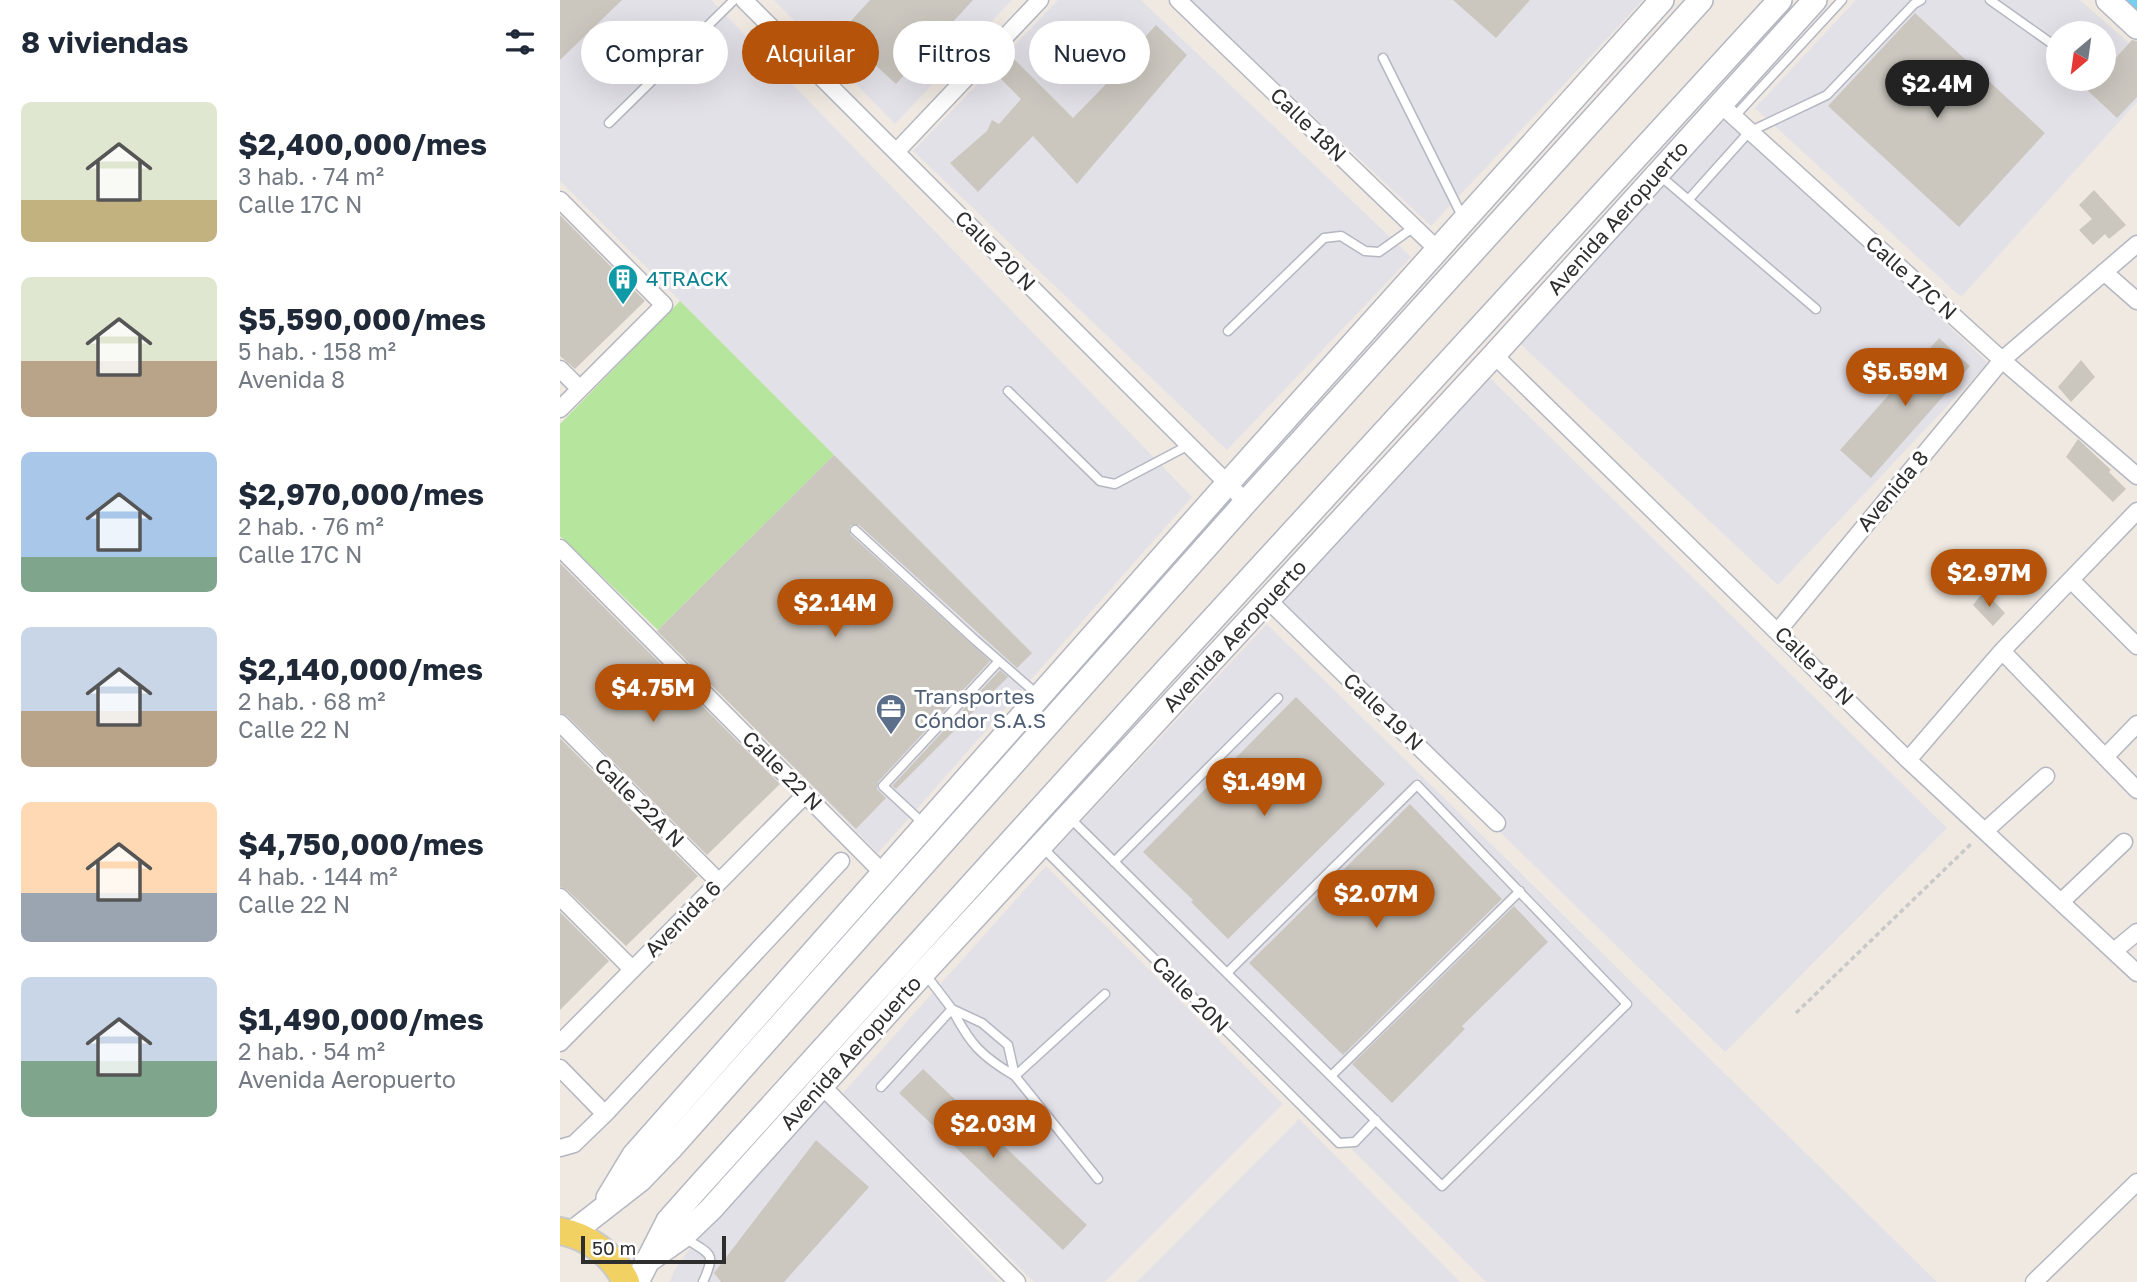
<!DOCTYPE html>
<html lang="es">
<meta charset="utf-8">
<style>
body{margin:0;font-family:"Golos Text",sans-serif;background:#f2f2f3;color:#1f2937;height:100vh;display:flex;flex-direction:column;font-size:26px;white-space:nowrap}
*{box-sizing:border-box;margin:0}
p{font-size:23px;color:#747a83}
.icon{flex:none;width:38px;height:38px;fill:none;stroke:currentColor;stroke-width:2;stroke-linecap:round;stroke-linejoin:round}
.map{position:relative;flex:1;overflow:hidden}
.drawer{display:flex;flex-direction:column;background:#fff;width:560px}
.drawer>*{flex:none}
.banner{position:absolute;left:21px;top:21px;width:665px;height:63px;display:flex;gap:14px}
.needle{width:46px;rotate:209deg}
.controls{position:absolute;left:1486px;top:21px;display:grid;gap:14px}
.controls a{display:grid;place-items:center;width:70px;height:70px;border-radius:50%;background:#fff;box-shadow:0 7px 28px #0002;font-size:35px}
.scale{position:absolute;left:21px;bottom:18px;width:145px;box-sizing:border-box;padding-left:7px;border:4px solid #2e2e2e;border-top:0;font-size:19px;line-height:24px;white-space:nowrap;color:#2e2e2e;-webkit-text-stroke:5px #fff;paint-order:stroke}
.price{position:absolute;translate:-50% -60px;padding:0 16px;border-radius:24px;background:#b45309;color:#fff;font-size:23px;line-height:46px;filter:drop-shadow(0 2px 4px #0008)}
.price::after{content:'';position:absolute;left:50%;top:42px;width:21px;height:16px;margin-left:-10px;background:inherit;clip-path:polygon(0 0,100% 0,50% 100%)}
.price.active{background:#222;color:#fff}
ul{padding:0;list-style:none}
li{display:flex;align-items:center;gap:21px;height:175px;padding:0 21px}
li span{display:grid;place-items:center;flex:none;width:196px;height:140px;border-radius:10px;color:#555}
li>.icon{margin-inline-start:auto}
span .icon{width:84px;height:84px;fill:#fffc;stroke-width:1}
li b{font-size:30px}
h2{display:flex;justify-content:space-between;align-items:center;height:84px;padding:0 21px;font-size:30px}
.tag{padding:0 24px;border-radius:32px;background:#fff;box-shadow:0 7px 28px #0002;font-size:24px;line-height:63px}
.tag.active{background:#b45309;color:#fff}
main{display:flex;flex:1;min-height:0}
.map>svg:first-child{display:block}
.industrial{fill:#e3e1e8;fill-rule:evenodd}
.green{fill:#b6e59e}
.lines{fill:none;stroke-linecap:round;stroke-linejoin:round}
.canal{stroke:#75cff0;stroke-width:21}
.building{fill:#cbc7bf}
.lane-casing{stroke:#b4b7c1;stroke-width:11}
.street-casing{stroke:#b4b7c1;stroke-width:19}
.secondary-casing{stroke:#b4b7c1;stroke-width:26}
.primary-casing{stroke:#c9c9c9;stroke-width:30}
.path{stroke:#c9c9c9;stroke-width:3.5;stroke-dasharray:5 3.5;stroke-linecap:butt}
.lane{stroke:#fff;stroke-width:8}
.street{stroke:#fff;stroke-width:16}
.secondary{stroke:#fff;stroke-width:23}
.primary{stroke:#f2d163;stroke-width:26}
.labels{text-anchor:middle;stroke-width:6;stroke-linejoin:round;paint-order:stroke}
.street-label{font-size:21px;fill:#2e2e2e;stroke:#fff}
.culture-label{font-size:21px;fill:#0d838f;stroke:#fff;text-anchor:start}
.service-label{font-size:21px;fill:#4e5e75;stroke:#fff;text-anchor:start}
</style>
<main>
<section class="drawer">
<h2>8 viviendas<svg class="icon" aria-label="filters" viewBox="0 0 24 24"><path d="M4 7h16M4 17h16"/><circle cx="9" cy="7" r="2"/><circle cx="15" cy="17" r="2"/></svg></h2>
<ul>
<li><span style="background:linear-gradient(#dfe7d0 70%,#c2b280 0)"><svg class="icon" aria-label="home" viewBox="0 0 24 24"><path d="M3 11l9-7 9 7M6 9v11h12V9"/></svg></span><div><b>$2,400,000/mes</b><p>3 hab. · 74 m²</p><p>Calle 17C N</p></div></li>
<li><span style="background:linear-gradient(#dfe7d0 60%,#b9a48a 0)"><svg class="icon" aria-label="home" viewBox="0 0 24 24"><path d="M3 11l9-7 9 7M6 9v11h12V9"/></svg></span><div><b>$5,590,000/mes</b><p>5 hab. · 158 m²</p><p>Avenida 8</p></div></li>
<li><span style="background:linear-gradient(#a9c7e8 75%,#7fa58c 0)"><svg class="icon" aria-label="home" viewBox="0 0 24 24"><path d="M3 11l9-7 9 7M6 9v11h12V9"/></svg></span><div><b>$2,970,000/mes</b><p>2 hab. · 76 m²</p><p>Calle 17C N</p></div></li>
<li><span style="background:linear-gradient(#c9d6e8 60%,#b9a48a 0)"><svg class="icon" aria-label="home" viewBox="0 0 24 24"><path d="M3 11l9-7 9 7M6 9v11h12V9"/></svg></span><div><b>$2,140,000/mes</b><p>2 hab. · 68 m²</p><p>Calle 22 N</p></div></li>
<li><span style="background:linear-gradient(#ffd9b3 65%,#9aa5b1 0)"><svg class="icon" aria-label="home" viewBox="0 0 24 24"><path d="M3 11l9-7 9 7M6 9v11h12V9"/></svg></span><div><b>$4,750,000/mes</b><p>4 hab. · 144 m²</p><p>Calle 22 N</p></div></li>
<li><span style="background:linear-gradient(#c9d6e8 60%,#7fa58c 0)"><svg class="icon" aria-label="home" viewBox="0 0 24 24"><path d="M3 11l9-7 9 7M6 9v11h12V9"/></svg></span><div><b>$1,490,000/mes</b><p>2 hab. · 54 m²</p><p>Avenida Aeropuerto</p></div></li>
</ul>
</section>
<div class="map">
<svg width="1577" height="1282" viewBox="0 0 1577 1282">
<rect width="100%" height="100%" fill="#efe9e1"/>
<path class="industrial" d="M0,0H151L632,497L318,853L98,630L274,455L0,181Z
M214,0H452L335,124Z
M498,0H581L851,257L667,450L353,151Z
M630,0H1083L871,226Z
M1296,0H1520L1577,50V102L1401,297L1195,108ZM1498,33H1544V79H1498Z
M1166,118L1428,363L1218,585L956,340Z
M927,375L1387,828L1165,1052L712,609Z
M707,624L1377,1282H926L492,853Z
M486,866L723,1104L545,1282H474L283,1093Z
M265,1101L439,1282H110L115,1269L148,1224Z
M739,1119L900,1282H577Z"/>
<path class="green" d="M120,301L274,455L98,630L0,536V424Z"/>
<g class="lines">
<path class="canal" d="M1572,0L1577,4"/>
</g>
<path class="building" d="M0,0H62L0,60Z
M310,0H413L336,84L280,33Z
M893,0H970L936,38Z
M1355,13L1485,133L1399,227L1268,106Z
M596,25L627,55L517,184L473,136L418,192L390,163L427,131L432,120L439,124L461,99L438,76L454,59L513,118L548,82L546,80Z
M1572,40L1577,41V97L1557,118L1526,89L1536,79H1544V71Z
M1534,190L1566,225L1549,239L1545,234L1533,245L1519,230L1532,219L1519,205Z
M0,215L85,301L15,369L0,356Z
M1379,338L1410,366L1311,478L1280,450Z
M1521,360L1535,377L1511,402L1498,387Z
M1518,439L1551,470L1549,472L1566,489L1553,502L1506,457Z
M274,455L472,653L457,668L299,525H291L289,529L291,535L430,661L318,782L317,789L326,798L296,829L97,631Z
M0,563L220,784L147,855L7,716L0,713Z
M1424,591L1445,613L1433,626L1413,605Z
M440,670L448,677L336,789L332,786Z
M736,697L825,784L668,939L631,902L633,900L583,852Z
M0,738L138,876L66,946L7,890L0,887Z
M850,804L942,899L783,1055L689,963Z
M954,906L988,942L902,1026L905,1029L832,1103L792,1064Z
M0,912L49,961L0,1010Z
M363,1069L527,1225L503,1250L339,1093Z
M256,1140L309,1187L224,1282H161L154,1273Z"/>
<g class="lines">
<g class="lane-casing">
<path id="lane" d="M1430,0L1498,48
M823,58L903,218
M1174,117L1282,0
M49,123L174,0
M1098,174L1256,309
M1129,199L1189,132L1267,95L1354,4L1361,0
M668,331L764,238L781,236L805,251L819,252L854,227
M448,391L540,481L555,484L629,445
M295,530L415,640L478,695
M509,817L882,1186L1067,1004L857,785L667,973
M365,825L323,786L439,661
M483,848L779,1143L795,1142L816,1120
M554,862L718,698
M366,975L392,1009L422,1023L448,1045L455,1076L538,1179
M771,1076L960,891
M321,1087L392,1009C410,1044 421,1056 455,1076L545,994
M125,1238C150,1255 157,1251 143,1282"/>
</g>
<g class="street-casing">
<path id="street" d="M184,0L686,502
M618,0L878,250
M1160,104L1442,360L1577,476
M336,152L480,0
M0,200L104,305L0,409
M1544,272L1577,301
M934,355L1348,760L1577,973
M0,369L20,389
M0,548L324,874
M1512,581L1577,646
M709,601L937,823
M1218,631L1442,360L1577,244
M1442,651L1577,790
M0,723L159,882
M1546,756L1577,724
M1348,760L1442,651L1577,511
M1426,830L1486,776
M0,897L72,969
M1502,901L1564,842
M1554,951L1577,932
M0,1043L245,795
M0,1068L45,1114
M262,1086L457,1282
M0,1148L14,1144L45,1114L281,861
M1474,1282L1577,1182"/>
</g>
<g class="secondary-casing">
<path id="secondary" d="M1548,0L1577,27
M48,1198L74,1155L668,483L1102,0
M12,1233L80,1180L110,1149L686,502L1141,0
M86,1262L123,1236L151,1209L364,972L934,355L1255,0
M77,1282L108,1221L140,1185L598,679L1220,0"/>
</g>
<g class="primary-casing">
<path id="primary" d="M0,1231C28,1236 54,1255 66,1282"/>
</g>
<path class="path" d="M1236,1013L1413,842"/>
<use href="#lane" class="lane"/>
<use href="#street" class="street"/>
<use href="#secondary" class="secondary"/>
<use href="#primary" class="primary"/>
</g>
<defs>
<g id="building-pin" transform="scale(1.575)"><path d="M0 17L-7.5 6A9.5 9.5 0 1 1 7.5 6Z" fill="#0f9aa8" stroke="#fff"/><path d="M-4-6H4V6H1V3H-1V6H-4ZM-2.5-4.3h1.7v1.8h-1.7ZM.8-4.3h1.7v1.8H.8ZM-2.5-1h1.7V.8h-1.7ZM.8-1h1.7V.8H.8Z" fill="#fff"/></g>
<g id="office-pin" transform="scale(1.575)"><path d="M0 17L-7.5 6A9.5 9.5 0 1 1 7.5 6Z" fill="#5c6f8a" stroke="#fff"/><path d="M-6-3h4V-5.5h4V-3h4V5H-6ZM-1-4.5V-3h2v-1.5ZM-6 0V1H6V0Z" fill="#fff"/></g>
</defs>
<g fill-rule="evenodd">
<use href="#building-pin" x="63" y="279"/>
<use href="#office-pin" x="331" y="709"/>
</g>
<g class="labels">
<g class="street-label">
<text transform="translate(748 125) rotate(44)" y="7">Calle 18N</text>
<text transform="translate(1058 218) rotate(-48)" y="7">Avenida Aeropuerto</text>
<text transform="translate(435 251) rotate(45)" y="7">Calle 20 N</text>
<text transform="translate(1351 278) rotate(42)" y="7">Calle 17C N</text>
<text transform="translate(1333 491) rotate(-50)" y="7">Avenida 8</text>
<text transform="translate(675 636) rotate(-47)" y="7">Avenida Aeropuerto</text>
<text transform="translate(1254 666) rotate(45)" y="7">Calle 18 N</text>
<text transform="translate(823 712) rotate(44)" y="7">Calle 19 N</text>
<text transform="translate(222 771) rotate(45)" y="7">Calle 22 N</text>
<text transform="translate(79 803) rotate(45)" y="7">Calle 22A N</text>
<text transform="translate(123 919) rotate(-45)" y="7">Avenida 6</text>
<text transform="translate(630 995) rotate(45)" y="7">Calle 20N</text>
<text transform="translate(291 1053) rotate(-48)" y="7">Avenida Aeropuerto</text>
</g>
<g class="culture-label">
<text x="86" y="286">4TRACK</text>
</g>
<g class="service-label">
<text x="354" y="704">Transportes<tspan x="354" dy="24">Cóndor S.A.S</tspan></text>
</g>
</g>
</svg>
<div class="controls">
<a><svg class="needle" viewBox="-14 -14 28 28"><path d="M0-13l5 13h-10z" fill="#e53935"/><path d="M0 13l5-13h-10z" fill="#747a83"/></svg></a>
</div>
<div class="scale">50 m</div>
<b class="price active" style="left:1377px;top:120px">$2.4M</b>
<b class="price" style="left:1345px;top:408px">$5.59M</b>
<b class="price" style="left:1429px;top:609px">$2.97M</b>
<b class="price" style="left:275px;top:639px">$2.14M</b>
<b class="price" style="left:93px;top:724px">$4.75M</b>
<b class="price" style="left:704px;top:818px">$1.49M</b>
<b class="price" style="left:816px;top:930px">$2.07M</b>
<b class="price" style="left:433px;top:1160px">$2.03M</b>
<div class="banner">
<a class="tag">Comprar</a>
<a class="tag active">Alquilar</a>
<a class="tag">Filtros</a>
<a class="tag">Nuevo</a>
</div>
</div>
</main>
